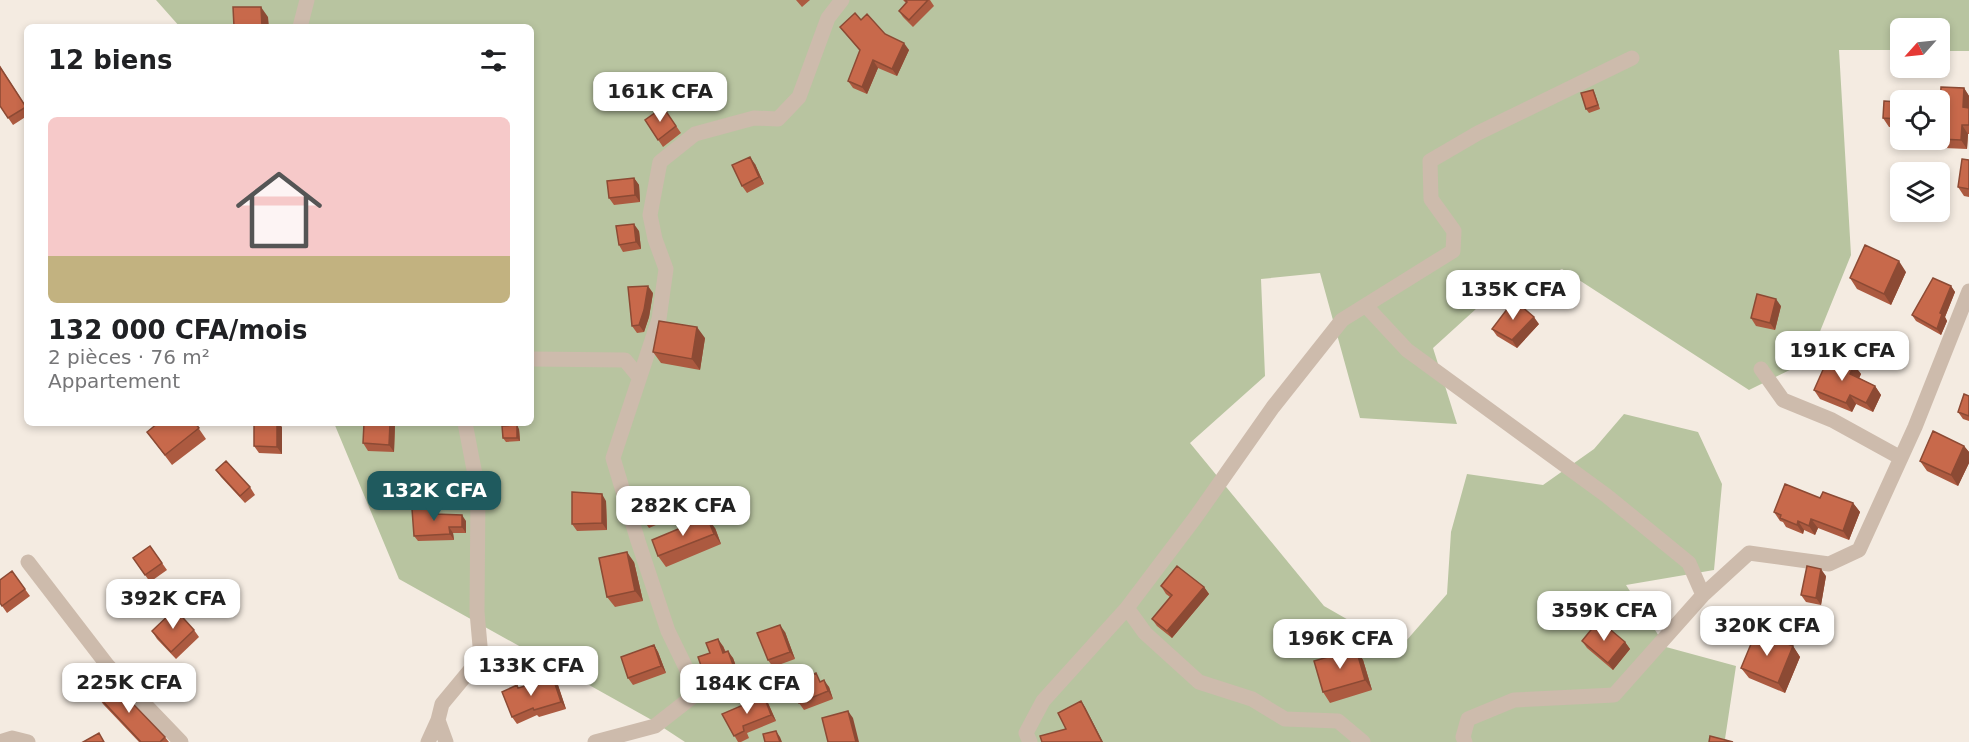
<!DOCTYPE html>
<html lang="fr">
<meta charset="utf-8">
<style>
body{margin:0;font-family:"DejaVu Sans",sans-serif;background:#f6f6f6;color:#202124;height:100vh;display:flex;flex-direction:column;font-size:22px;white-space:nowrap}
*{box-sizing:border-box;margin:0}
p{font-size:20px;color:#757577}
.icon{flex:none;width:33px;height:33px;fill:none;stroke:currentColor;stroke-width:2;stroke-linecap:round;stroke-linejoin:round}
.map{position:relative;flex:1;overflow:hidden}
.drawer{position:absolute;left:24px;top:24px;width:510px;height:402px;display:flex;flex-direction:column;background:#fff;border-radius:9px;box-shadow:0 3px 9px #0003}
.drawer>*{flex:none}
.needle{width:39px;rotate:243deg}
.controls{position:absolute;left:1890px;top:18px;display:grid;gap:12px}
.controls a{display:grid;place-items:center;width:60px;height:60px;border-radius:9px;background:#fff;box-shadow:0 3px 9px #0003;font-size:30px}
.price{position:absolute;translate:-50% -51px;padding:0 14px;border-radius:12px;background:#fff;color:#222;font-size:20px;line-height:39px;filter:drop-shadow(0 2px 3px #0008)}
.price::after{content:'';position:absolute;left:50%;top:36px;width:18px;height:14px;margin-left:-9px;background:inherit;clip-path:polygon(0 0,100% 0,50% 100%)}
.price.current{background:#1f5a5e;color:#fff}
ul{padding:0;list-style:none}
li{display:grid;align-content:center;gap:12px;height:318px;padding:0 24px}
li span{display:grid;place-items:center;height:186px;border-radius:9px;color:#555}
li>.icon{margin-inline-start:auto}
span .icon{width:108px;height:108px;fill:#fffc;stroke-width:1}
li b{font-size:26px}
h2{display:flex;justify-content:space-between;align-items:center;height:72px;padding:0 24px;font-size:26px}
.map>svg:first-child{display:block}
.green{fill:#b8c4a0}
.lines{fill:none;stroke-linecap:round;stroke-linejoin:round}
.minor{stroke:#cdbbac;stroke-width:15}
.wall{fill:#ac5a40}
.shaded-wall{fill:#8c4a34}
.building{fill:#c8694b;stroke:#8c4a34;stroke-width:1.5}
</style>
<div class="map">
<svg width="1969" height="742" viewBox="0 0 1969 742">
<rect width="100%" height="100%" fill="#f4ebe1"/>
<path class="green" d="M156,0H1969V51H1940V28H1900V50H1839L1851,255L1808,361L1749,390L1562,269L1477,308L1433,348L1457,424L1360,418L1320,273L1261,279L1265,376L1190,443L1324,606L1399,649L1447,594L1451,532L1467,474L1543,485L1594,449L1624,414L1698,432L1722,484L1714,570L1626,585L1666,647L1736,666L1725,739L1731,742H685L650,719L399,579L334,423H531V27H180Z"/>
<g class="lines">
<path class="minor" d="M300,27L307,0
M1366,306L1407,350L1607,496L1689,563L1703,595
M531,359L625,360L639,377
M1761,369L1783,400L1832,420L1901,458
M28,562L108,666L181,742
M1127,608L1145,633L1199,682L1252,699L1285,719L1338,721L1363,742
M0,742L12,738L28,742
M428,742L438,720
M446,742L438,720L442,704L481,657L477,612L478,490L465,423
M595,742L655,726L692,697L687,670L668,631L638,541L613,458L659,319L666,269L655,239L650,215L660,162L695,134L754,118L778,119L799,97L828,18L842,0
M1030,742L1026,733L1043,701L1127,608L1195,518L1273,407L1342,320L1453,251L1454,231L1431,199L1430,161L1478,133L1632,58
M1465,742L1463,737L1468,719L1514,700L1614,695L1703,595L1749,553L1829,564L1859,550L1915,427L1969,291"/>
</g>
<path class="wall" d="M796,0H810L802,7Z
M903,0H930L934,6L913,27L903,17L899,11L906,3Z
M861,20L909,50L897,76L878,68L867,94L853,88L848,81L860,51L840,27Z
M0,66L27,108V116L13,125L0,106Z
M1964,88L1969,96V134H1968L1967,149L1944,148L1943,146L1923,144L1920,140H1940V109Z
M1593,90L1595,94L1600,109L1589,113L1586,109Z
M1898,102L1900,105V128L1889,127L1883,118Z
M663,107L681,133L663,147L645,120Z
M1969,160V197L1964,196L1958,187Z
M755,164L764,184L747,193L742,186Z
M634,178L639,185L640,202L614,205L609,198Z
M1943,187L1948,194L1939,216L1929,212H1940Z
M639,231L641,249L623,252L619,245Z
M1906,272L1891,305L1857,289L1850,278Z
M1951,286L1955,292L1945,317L1947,321L1941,335L1916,321L1912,315Z
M653,293L649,317L644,332L637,333L632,326Z
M1781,306L1775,330L1756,326L1751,318Z
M1539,324L1517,348L1497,336L1492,329Z
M705,338L700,370L661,363L653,352Z
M1854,365L1861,374L1859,378L1875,386L1881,395L1873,412L1856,404L1852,412L1820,399L1814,390Z
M1969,396V421L1963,419L1958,412Z
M195,423L206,439L172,465L147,432Z
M395,424L394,452L368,451L363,443Z
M282,427V454L259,453L254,446Z
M519,429L520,441L506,442L503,438Z
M1964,446L1969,452V463L1958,486L1927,471L1920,461Z
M216,470L250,487L255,495L245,503L221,477Z
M1820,498L1853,503L1860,512L1849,540L1818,528L1815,535L1804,530L1803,534L1786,527L1783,522L1780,521L1774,512Z
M662,499L667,506L672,518L649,528L644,521Z
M606,501L607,530L577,531L572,524Z
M435,508L439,514L466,521V533H453L454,540L418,541L414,536Z
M715,528L721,544L666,567L658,556Z
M150,546L167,570L150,582L133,558Z
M634,562L643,601L615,607L607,597Z
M12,571L30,596L7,613L0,603Z
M1826,576L1821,605L1806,602L1801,595Z
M1161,586L1204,587L1209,594L1172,638L1157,626L1152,619L1170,597L1166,594Z
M194,630L199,637L176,659L157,639L152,631Z
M785,632L795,659L773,667L768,660Z
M1582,641L1625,642L1630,649L1613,670L1587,648Z
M654,645L658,652L666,673L633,685L628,678Z
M723,646L726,652L733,658L741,680L712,690L707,683L710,653Z
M1793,646L1800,657L1785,693L1749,678L1741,668Z
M1356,649L1363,660L1372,690L1330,703L1323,692Z
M553,678L558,685L566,709L539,717L537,715L517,724L512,717L517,685L519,688Z
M822,681L829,687L833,699L804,710L799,703Z
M96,694L165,737L169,742H139L103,704Z
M768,703L776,721L747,733L749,738L741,742H738L722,714Z"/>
<path class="shaded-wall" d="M261,7L268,17L269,27H262Z
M904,43L909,50L897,76L892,69Z
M873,60L878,68L867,94L862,87Z
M1964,88L1969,96V116L1963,107Z
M1962,125L1968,134L1967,149L1961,140Z
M750,157L755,164L764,184L759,177Z
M634,178L639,185L640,202L635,195Z
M1943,187L1948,194L1939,216L1936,212H1940V195Z
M634,224L639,231L641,249L636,242Z
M1899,261L1906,272L1891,305L1884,294Z
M648,286L653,293L649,317L644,332L639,325Z
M1951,286L1955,292L1945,317L1947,321L1941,335L1937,329L1940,313Z
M1776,299L1781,306L1775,330L1770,323Z
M1534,317L1539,324L1517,348L1512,340Z
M697,327L705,338L700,370L692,359Z
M1854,365L1861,374L1857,383L1850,374Z
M1875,386L1881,395L1873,412L1866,403Z
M1850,395L1856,404L1852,412L1846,403Z
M277,423H279L282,427V454L277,447Z
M390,423L395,424L394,452L389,445Z
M517,425L519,429L520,441L517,438Z
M1964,446L1969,452V463L1958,486L1951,475Z
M602,494L606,501L607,530L602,523Z
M662,499L667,506L672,518L667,511Z
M1853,503L1860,512L1849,540L1843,531Z
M462,515L466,521V533L462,527Z
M707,517L715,528L721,544L714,534Z
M1811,519L1818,528L1815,535L1809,526Z
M1798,521L1804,530L1803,534L1797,525Z
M449,527L453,533L454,540L450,534Z
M627,552L634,562L643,601L635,591Z
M1821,569L1826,576L1821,605L1816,598Z
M1204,587L1209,594L1172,638L1167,631Z
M780,625L785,632L795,659L790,652Z
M718,639L723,646L728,660L723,653Z
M1625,642L1630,649L1613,670L1608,663Z
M654,645L658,652L666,673L661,666Z
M1793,646L1800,657L1785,693L1778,683Z
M1356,649L1363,660L1372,690L1365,680Z
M728,651L733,658L741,680L736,673Z
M553,678L558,685L566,709L561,702Z
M824,680L829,687L833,699L828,691Z
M764,696L768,703L776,721L771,715Z
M1081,701L1085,707L1103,742H1102Z
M848,711L853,718L859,742H856Z
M776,731L780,737L782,742H780Z"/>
<path class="building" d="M905,0H928L909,20L899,11L907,2Z
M233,7H261L262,27H234Z
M855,13L861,20L867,14L885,34L904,43L892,69L873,60L862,87L848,81L860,50L840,27Z
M0,67L26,107L8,118L0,106Z
M1941,87L1964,88L1963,107L1969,108V125H1962L1961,140L1940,139V109Z
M1593,90L1598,105L1586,109L1581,93Z
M1884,101L1898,102L1897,105H1900V119L1883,118Z
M663,107L676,126L658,140L645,120Z
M750,157L759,177L742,186L732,165Z
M1962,159L1969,160V189L1958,187Z
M634,178L635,195L609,198L607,181Z
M1940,185L1943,187L1940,195Z
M634,224L636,242L619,245L616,226Z
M1865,245L1899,261L1884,294L1850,278Z
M1933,278L1951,286L1940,313L1942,314L1937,329L1912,315Z
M648,286L644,310L639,325L632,326L628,287Z
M1757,294L1776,299L1770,323L1751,318Z
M1514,300L1534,317L1512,340L1492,329Z
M659,321L697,327L692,359L653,352Z
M1830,354L1854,365L1850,374L1875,386L1866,403L1850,395L1846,403L1814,390Z
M1964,394L1969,396V416L1958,412Z
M158,423H195L199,428L165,455L147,432Z
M254,423H277V447L254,446Z
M364,423H390L389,445L363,443Z
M517,425V438H503L502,426Z
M1933,431L1964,446L1951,475L1920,461Z
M226,461L250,487L240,496L216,470Z
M1785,484L1820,498L1823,492L1853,503L1843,531L1811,519L1809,526L1798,521L1797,525L1780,518L1781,515L1774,512Z
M572,492L602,494V523L572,524Z
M662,499L667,511L644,521L639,509Z
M435,508V514L462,515V527H449L450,534L414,536L412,509Z
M707,517L714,534L658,556L652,540Z
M150,546L162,563L145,575L133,558Z
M627,552L635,591L607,597L599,558Z
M1177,566L1204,587L1167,631L1152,619L1172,595L1161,586Z
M1807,566L1821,569L1816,598L1801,595Z
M12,571L25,589L2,606L0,603V580Z
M175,609L194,630L171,652L152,631Z
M1599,620L1625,642L1608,663L1582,641Z
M780,625L790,652L768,660L757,633Z
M1756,632L1793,646L1778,683L1741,668Z
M718,639L723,653L728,651L736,673L707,683L698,657L710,653L706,643Z
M654,645L661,666L628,678L621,657Z
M1356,649L1365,680L1323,692L1314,661Z
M816,673L820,682L824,680L828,691L799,703L791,684Z
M553,678L561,702L534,710L533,708L512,717L502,692L517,685L518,688Z
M110,680L165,737L160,742H141L96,694Z
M764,696L771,715L743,726L744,731L734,736L722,714Z
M1081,701L1102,742H1042L1040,736L1066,729L1058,713Z
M848,711L856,742H828L822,718Z
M776,731L780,742H765L763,734Z
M99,733L104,742H83Z
M1710,736L1733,742H1709Z"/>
</svg>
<div class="controls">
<a><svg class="needle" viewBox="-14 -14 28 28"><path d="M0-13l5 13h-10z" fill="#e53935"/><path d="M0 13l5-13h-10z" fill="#757577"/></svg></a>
<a><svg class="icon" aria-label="locate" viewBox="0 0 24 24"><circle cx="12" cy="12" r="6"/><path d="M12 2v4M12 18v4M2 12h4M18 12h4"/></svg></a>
<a><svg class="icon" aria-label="layers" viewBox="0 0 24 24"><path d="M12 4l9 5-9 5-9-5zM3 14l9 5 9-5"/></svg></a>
</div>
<b class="price" style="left:660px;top:123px">161K CFA</b>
<b class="price" style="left:1513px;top:321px">135K CFA</b>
<b class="price" style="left:1842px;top:382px">191K CFA</b>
<b class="price current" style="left:434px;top:522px">132K CFA</b>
<b class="price" style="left:683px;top:537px">282K CFA</b>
<b class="price" style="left:173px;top:630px">392K CFA</b>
<b class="price" style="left:1604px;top:642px">359K CFA</b>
<b class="price" style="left:1767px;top:657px">320K CFA</b>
<b class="price" style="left:1340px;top:670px">196K CFA</b>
<b class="price" style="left:531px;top:697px">133K CFA</b>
<b class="price" style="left:129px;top:714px">225K CFA</b>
<b class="price" style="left:747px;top:715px">184K CFA</b>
<section class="drawer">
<h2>12 biens<svg class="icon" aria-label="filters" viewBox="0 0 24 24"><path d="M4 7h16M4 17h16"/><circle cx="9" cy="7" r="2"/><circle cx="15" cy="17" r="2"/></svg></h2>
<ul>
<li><span style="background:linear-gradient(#f6c9c9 75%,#c2b280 0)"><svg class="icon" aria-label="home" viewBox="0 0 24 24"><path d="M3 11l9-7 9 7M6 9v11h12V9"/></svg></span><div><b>132 000 CFA/mois</b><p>2 pièces · 76 m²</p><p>Appartement</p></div></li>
</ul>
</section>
</div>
